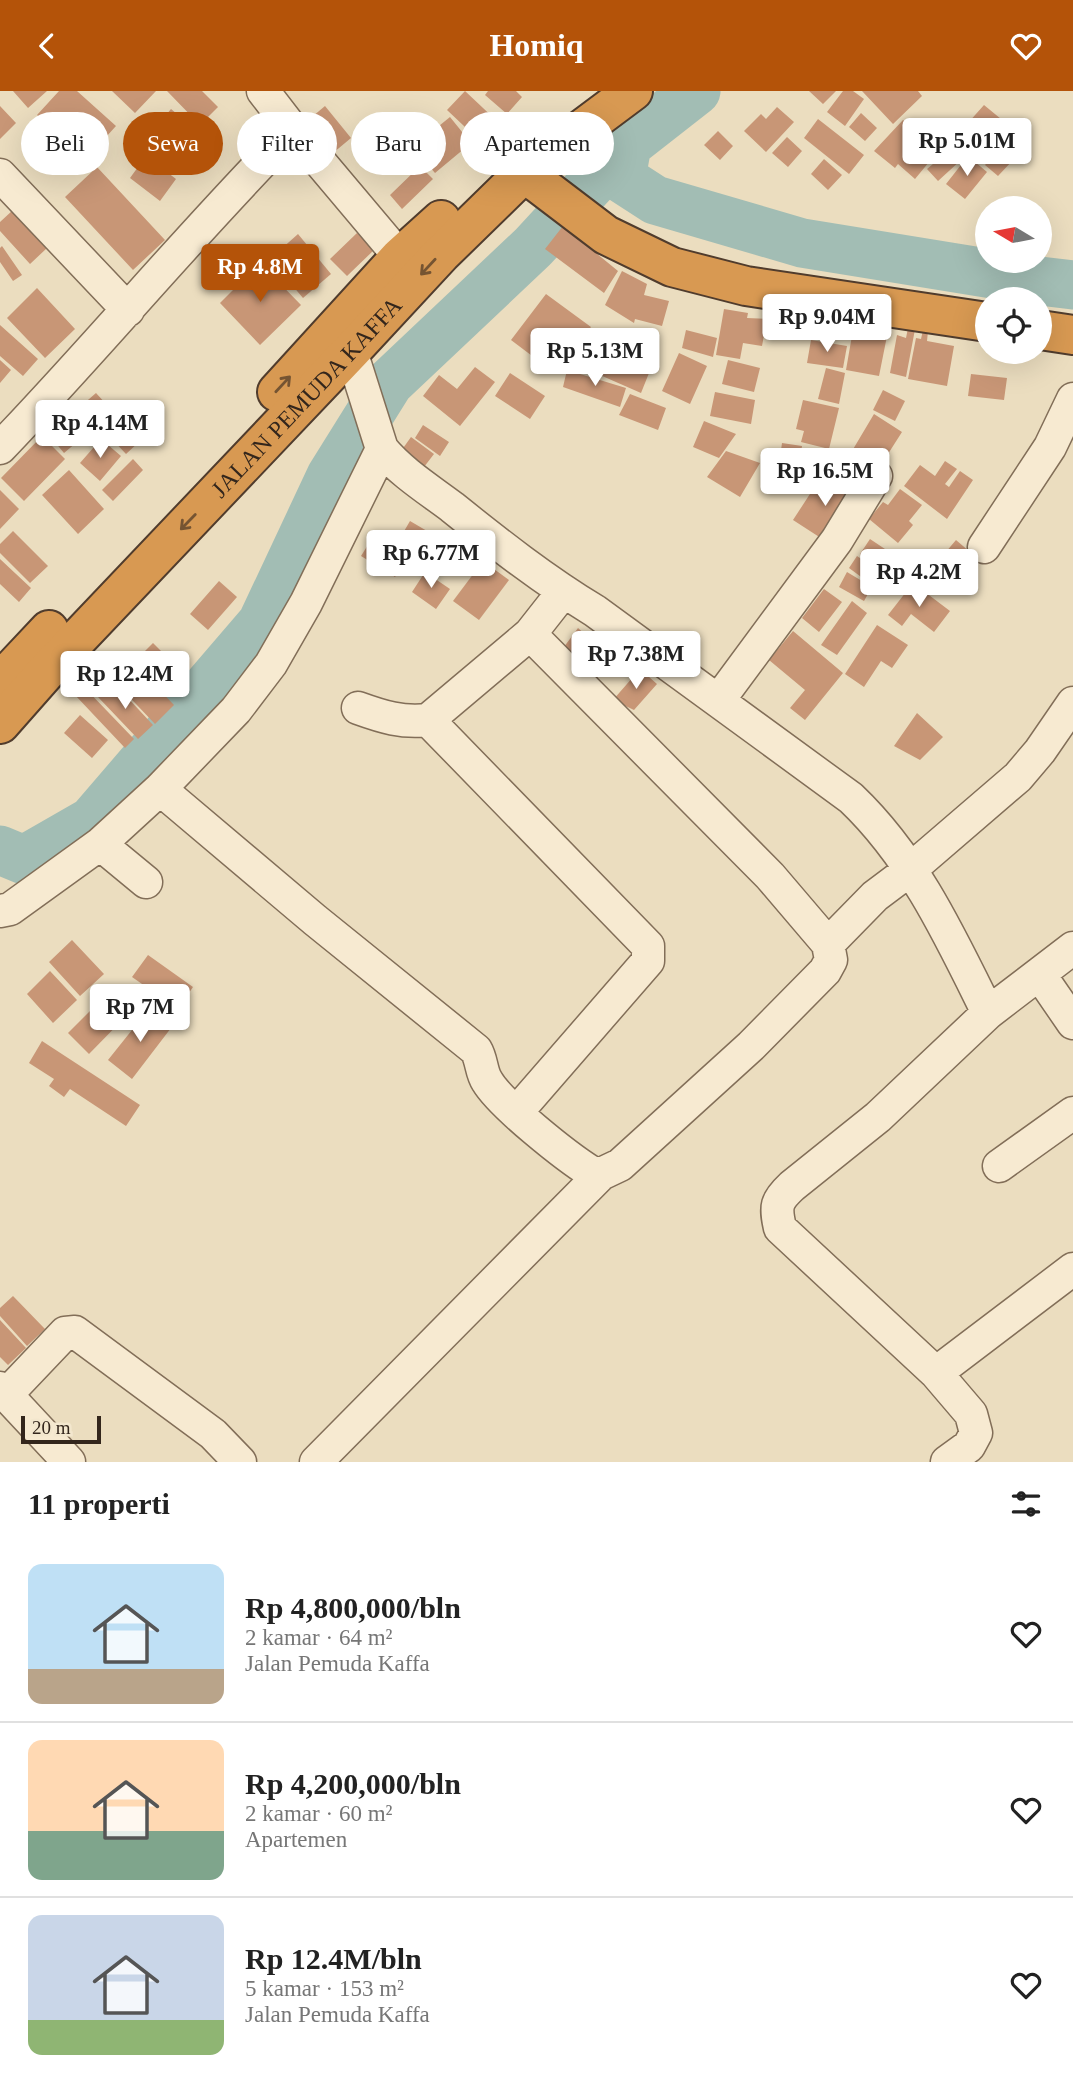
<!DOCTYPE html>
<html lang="id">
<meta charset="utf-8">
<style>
body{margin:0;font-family:Georgia,serif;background:#f6f6f6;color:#222;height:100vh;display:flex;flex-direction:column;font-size:26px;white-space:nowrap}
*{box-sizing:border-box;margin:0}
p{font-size:23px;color:#767676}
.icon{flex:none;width:38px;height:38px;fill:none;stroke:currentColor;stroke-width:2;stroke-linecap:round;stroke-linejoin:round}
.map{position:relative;height:1371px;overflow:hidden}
.sheet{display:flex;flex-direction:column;background:#fff;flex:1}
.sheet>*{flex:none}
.banner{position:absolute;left:21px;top:21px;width:700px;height:63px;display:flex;gap:14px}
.needle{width:46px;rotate:280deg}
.fabs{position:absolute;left:975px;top:105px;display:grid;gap:14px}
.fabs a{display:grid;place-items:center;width:77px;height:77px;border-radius:50%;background:#fff;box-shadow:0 7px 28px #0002;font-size:35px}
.scale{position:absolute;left:21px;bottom:18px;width:80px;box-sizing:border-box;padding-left:7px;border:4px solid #33261c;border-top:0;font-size:19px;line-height:24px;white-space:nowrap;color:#33261c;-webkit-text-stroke:5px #f3e7ce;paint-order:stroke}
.price{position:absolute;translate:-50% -60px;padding:0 16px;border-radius:7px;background:#fff;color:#222;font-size:23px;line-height:46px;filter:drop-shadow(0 2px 4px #0008)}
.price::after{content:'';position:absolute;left:50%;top:42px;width:21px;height:16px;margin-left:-10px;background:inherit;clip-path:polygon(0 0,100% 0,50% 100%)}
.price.on{background:#b45309;color:#fff}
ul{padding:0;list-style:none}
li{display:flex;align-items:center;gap:21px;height:175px;padding:0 28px}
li+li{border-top:2px solid #e0e0e0}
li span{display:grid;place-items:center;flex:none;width:196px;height:140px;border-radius:14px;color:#555}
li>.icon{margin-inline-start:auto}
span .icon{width:84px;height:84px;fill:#fffc;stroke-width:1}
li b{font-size:30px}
h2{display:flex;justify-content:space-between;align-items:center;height:84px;padding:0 28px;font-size:30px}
.pill{padding:0 24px;border-radius:32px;background:#fff;box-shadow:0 7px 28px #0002;font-size:24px;line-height:63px}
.pill.on{background:#b45309;color:#fff}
header{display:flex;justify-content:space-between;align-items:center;height:91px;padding:0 28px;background:#b45309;color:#fff;font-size:32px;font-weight:700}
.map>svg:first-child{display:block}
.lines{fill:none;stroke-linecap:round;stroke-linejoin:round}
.river{stroke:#a2bdb4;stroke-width:49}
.building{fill:#c89676}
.minor-casing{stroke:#826e58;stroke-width:35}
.highway-casing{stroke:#503c2d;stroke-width:42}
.minor{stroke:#f7ead1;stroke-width:32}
.highway{stroke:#d89952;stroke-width:38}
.oneway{stroke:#755432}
.labels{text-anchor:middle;stroke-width:5;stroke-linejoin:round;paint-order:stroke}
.street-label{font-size:24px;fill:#33261c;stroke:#f3e7ce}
</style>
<header><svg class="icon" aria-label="back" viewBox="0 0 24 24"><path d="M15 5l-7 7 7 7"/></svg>Homiq<svg class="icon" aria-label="heart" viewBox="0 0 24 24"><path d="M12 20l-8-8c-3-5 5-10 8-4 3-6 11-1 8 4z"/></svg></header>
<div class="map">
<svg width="1073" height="1371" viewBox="0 0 1073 1371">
<rect width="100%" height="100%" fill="#ebddbf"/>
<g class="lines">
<path class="river" d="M627,54L621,87L655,109L802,152L1023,188L1073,194
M0,759L24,769L92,730L262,532L331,385L389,292L533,156L627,54L696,0"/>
</g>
<path class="building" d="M13,0H47L28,17Z
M59,0H77L116,35L86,68L37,24Z
M112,0H156L135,22Z
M167,0H202L218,16L200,34Z
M465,0L500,33L482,52L447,19Z
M488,0H516L522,6L507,23L485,4Z
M809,0H836L823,13Z
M843,0H853L864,8L845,35L827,21Z
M862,0H918L922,5L893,33Z
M984,14L1001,28L976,57L959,42Z
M0,15L16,32L0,48Z
M325,15L351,47L333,62L306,31Z
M777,16L794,31L766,61L744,40L761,23L766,28Z
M171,18L212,52L197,70L156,36Z
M861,22L877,37L865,50L849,36Z
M450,26L471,52L435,82L413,56Z
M818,28L864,64L849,83L804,47Z
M903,29L939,59L915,88L898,73L895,77L874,60Z
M718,40L733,55L720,69L704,54Z
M958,43L972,59L938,90L927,78L946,62L942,58Z
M787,46L802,60L788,76L772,62Z
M1001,56L1014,68L998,85L985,74Z
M146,65L176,88L160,110L130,87Z
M968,65L987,81L965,108L946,93Z
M824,68L842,84L828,99L811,83Z
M420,75L433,88L402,118L390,104Z
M97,76L165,149L133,179L65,106Z
M13,119L47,157L30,173L0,140V131Z
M563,135L618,180L604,202L545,158Z
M357,142L374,159L347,185L330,168Z
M298,143L331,183L303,207L270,168Z
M2,155L22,184L13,190L0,171V157Z
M260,172L301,214L260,254L220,212Z
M622,180L647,193L644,204L669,210L662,235L635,228L634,232L605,214Z
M37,197L75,238L45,267L7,227Z
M546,203L591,236L575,257L562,247L554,258L567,268L556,283L511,249Z
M724,218L748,222L747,227L767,228L762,255L743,252L740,268L716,264Z
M818,221L848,226L845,247L814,242Z
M909,232L916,233L906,286L890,282L897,244L906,247Z
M854,233L888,240L879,285L846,279Z
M0,234L38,268L23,285L0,265Z
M686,239L717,247L713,266L682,257Z
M923,239L928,240L927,250L954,255L947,295L908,288L916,247L921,248Z
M620,247L646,258L639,276L613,264Z
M811,249L847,255L843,277L807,272Z
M679,262L707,275L690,313L662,300Z
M609,265L649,282L641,302L600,284Z
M0,269L11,279L0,292Z
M728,269L760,277L754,301L722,293Z
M475,276L495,291L460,335L423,305L439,284L457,298Z
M826,277L845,282L839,313L818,308Z
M567,279L626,297L620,316L563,296Z
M510,282L545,305L530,328L495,305Z
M971,283L1007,287L1004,309L968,305Z
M883,299L905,310L895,330L873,319Z
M715,301L755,309L751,333L710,325Z
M96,302L140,350L126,363L81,315Z
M630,303L666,317L658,339L619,324Z
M803,309L839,317L829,358L801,351L804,340L796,338Z
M74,323L89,341L64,362L49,344Z
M874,323L902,341L879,377L852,360Z
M704,330L736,343L719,367L693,356Z
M423,334L449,351L440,365L415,347Z
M42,345L65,368L24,410L1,387Z
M411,346L434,363L424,376L401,360Z
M101,348L121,365L100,390L80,372Z
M782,352L802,355L799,376L779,373Z
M726,360L760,372L740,406L707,386Z
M133,368L143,379L113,410L102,399Z
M945,370L957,378L945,393L949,396L960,380L973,389L947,428L904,395L920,374L935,385Z
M69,379L104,418L78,443L42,404Z
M823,383L856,405L827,451L793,429Z
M900,398L922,414L909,430L913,434L898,452L869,428L883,411L888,414Z
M0,399L19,418L0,438Z
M410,430L427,440L395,486L361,465L376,441L396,454Z
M446,439L464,449L455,466L437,457Z
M13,440L48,475L30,492L0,462V453Z
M431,440L442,446L424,472L414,464Z
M870,448L891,462L882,477L860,463Z
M956,449L977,467L971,481L945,462Z
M897,463L911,476L886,504L872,490Z
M857,465L876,478L868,491L849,477Z
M0,468L31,497L19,511L0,493Z
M483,470L509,489L479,529L453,510Z
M425,481L450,498L436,518L412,501Z
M847,481L872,496L864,510L839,496Z
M219,490L237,506L208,539L190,523Z
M913,492L950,520L934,541L911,523L902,535L888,524Z
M824,498L842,511L819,541L802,527Z
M852,510L867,522L837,564L821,554Z
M877,534L908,554L892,577L881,570L864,596L845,583Z
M578,537L599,556L614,540L630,555L595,589L561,560Z
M793,540L843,582L805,629L790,617L805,599L769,569Z
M153,552L174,573L157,590L136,569Z
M129,567L174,614L155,633L116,592L123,586L117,578Z
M640,578L657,593L634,619L613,609Z
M113,591L153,634L138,648L98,606Z
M84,596L134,648L125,657L75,604Z
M917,622L943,646L920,669L894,655Z
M80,624L108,649L92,667L64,642Z
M72,849L104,883L80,905L49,871Z
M148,864L193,896L178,918L132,886Z
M50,880L77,909L53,932L27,903Z
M116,894L136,915L89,963L68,942Z
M148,919L171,937L132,988L108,969Z
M42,950L140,1014L126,1035L70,998L64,1006L49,995L54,988L29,972Z
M13,1205L45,1238L27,1255L0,1225V1217Z
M0,1229L26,1257L8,1274L0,1266Z"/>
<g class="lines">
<g class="minor-casing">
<path id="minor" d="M263,0L293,39L400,166
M0,84L128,219
M0,357C100,253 191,142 293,39
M382,358C401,381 428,398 452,416C498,453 544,489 595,520L851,707C914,767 950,845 988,922
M984,456L1050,356L1073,308
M563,501L530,543L770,785L828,853L875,805L911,778L1018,686L1040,660L1073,612
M718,610L837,449L876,385
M358,617C383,626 402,632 428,629L530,543
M428,629L648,855V870L516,1022
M160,698L315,829L476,959C482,969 481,981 487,990C501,1014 567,1066 591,1081L601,1083L620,1074L751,955L825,880L831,869L828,853
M100,753L146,791
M0,820L10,818L100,753L160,698L236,619L271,573L306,512L382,358L351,260
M1040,884L1073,932
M999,1075L1073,1022
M936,1282L1073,1178
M0,1297L69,1371
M7,1303L65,1242L75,1241L213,1343L240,1371
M316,1371L601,1083
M947,1371L969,1355L976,1342L971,1323L936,1282L780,1137C775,1115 776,1110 792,1095L878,1026L988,922L1073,857"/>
</g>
<g class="highway-casing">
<g id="highway">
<path d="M512,67L539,93L606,144L672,176L746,195L987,231"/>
<path d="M1040,239L1073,244"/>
<path d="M277,301L400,166L441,129"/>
<path d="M0,591L49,539"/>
<path id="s1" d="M0,633L45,582L351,260L441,163L526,80L633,0"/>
</g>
</g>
<use href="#minor" class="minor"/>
<use href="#highway" class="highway"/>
</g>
<defs><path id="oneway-shaft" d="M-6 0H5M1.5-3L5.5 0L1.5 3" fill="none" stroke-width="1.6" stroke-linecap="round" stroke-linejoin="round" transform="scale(1.75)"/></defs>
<g class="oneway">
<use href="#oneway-shaft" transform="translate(428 176) rotate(133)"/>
<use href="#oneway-shaft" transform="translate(283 293) rotate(-47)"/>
<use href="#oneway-shaft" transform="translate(188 431) rotate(134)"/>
</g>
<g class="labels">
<g class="street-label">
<text dy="8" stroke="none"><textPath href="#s1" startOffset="448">JALAN PEMUDA KAFFA</textPath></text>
</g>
</g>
</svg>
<div class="fabs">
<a><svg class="needle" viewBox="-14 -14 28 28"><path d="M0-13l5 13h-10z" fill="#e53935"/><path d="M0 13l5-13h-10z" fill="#767676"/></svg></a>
<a><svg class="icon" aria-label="locate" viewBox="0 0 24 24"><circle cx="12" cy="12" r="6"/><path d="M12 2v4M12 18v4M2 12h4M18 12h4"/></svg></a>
</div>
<div class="scale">20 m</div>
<b class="price" style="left:967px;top:87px">Rp 5.01M</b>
<b class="price on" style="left:260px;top:213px">Rp 4.8M</b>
<b class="price" style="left:827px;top:263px">Rp 9.04M</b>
<b class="price" style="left:595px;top:297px">Rp 5.13M</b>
<b class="price" style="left:100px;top:369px">Rp 4.14M</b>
<b class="price" style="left:825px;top:417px">Rp 16.5M</b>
<b class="price" style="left:431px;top:499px">Rp 6.77M</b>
<b class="price" style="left:919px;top:518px">Rp 4.2M</b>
<b class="price" style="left:636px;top:600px">Rp 7.38M</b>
<b class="price" style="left:125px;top:620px">Rp 12.4M</b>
<b class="price" style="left:140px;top:953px">Rp 7M</b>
<div class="banner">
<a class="pill">Beli</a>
<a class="pill on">Sewa</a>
<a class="pill">Filter</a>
<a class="pill">Baru</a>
<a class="pill">Apartemen</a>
</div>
</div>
<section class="sheet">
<h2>11 properti<svg class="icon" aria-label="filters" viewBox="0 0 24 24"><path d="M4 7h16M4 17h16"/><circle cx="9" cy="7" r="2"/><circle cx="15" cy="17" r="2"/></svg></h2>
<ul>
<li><span style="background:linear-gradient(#bfe0f5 75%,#b9a48a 0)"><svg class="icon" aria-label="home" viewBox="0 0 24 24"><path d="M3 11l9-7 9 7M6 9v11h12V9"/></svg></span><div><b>Rp 4,800,000/bln</b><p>2 kamar · 64 m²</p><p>Jalan Pemuda Kaffa</p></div><svg class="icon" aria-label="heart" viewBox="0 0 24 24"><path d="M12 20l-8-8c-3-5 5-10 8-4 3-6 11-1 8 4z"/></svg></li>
<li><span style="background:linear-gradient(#ffd9b3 65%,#7fa58c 0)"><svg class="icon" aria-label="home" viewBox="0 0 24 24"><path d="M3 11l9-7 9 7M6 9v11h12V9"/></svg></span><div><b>Rp 4,200,000/bln</b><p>2 kamar · 60 m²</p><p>Apartemen</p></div><svg class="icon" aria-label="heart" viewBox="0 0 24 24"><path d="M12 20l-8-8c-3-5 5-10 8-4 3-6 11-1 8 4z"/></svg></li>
<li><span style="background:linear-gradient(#c9d6e8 75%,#8fb573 0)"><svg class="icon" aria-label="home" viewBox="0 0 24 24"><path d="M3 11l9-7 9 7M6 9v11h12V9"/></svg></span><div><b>Rp 12.4M/bln</b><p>5 kamar · 153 m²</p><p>Jalan Pemuda Kaffa</p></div><svg class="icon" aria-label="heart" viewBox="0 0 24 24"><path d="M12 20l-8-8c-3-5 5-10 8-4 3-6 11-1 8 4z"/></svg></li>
</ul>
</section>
